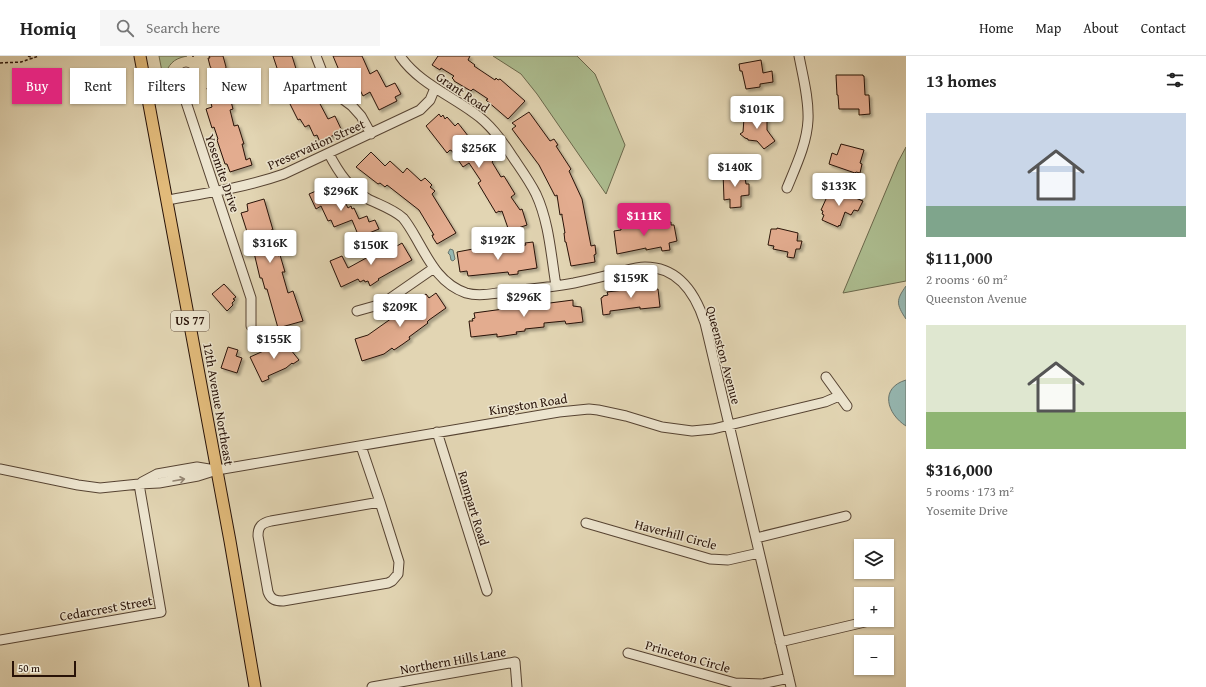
<!DOCTYPE html>
<meta charset="utf-8">
<style>
body{margin:0;font-family:"Gentium Book Plus",serif;background:#f6f6f6;color:#222;height:100vh;display:flex;flex-direction:column;font-size:15px;white-space:nowrap}
*{box-sizing:border-box;margin:0}
p{font-size:13px;color:#767676}
.icon{flex:none;width:22px;height:22px;fill:none;stroke:currentColor;stroke-width:2;stroke-linecap:round;stroke-linejoin:round}
.map{position:relative;flex:1;overflow:hidden}
.panel{display:flex;flex-direction:column;background:#fff;width:300px}
.panel>*{flex:none}
.banner{position:absolute;left:12px;top:12px;width:380px;height:36px;display:flex;gap:8px}
.fabs{position:absolute;left:854px;top:483px;display:grid;gap:8px}
.fabs a{display:grid;place-items:center;width:40px;height:40px;border-radius:0px;background:#fff;box-shadow:0 1px 3px #0004;font-size:20px}
.scale{position:absolute;left:12px;bottom:10px;width:64px;box-sizing:border-box;padding-left:4px;border:2px solid #281207;border-top:0;font-size:11px;line-height:14px;white-space:nowrap;color:#281207;-webkit-text-stroke:3px #ece4ce;paint-order:stroke}
.price{position:absolute;translate:-50% -34px;padding:0 9px;border-radius:4px;background:#fff;color:#222;font-size:13px;line-height:26px;filter:drop-shadow(0 1px 2px #0008)}
.price::after{content:'';position:absolute;left:50%;top:24px;width:12px;height:9px;margin-left:-6px;background:inherit;clip-path:polygon(0 0,100% 0,50% 100%)}
.price.selected{background:#db2777;color:#fff}
ul{padding:0;list-style:none}
li{display:grid;align-content:center;gap:8px;height:212px;padding:0 20px}
li span{display:grid;place-items:center;height:124px;border-radius:0px;color:#555}
li>.icon{margin-inline-start:auto}
span .icon{width:72px;height:72px;fill:#fffc;stroke-width:1}
li b{font-size:17px}
h2{display:flex;justify-content:space-between;align-items:center;height:48px;padding:0 20px;font-size:17px}
.pill{padding:0 14px;border-radius:0px;background:#fff;box-shadow:0 1px 3px #0004;font-size:14px;line-height:36px}
.pill.selected{background:#db2777;color:#fff}
header{display:flex;align-items:center;gap:24px;box-sizing:border-box;height:56px;padding:0 20px;background:#fff;border-bottom:1px solid #e0e0e0}
header strong{font-size:19px}
nav{display:flex;gap:22px;margin-inline-start:auto;font-size:14px}
.search{width:280px;height:36px;background:#f6f6f6;display:flex;align-items:center;gap:10px;box-sizing:border-box;padding:0 14px;border-radius:0px;color:#767676;font-size:15px}
main{display:flex;flex:1;min-height:0}
.map>svg:first-child{display:block}
.green{fill:#adbe91;stroke:#6a684c}
.water{fill:#96b8b2;stroke:#6a766e}
.building{fill:#e3ac8f;stroke:#281207;filter:url(#shadow)}
.lines{fill:none;stroke-linecap:round;stroke-linejoin:round}
.minor-casing{stroke:#564332;stroke-width:11}
.major-casing{stroke:#281207;stroke-width:13}
.path{stroke:#281207;stroke-width:1.5;stroke-dasharray:3 2;stroke-linecap:butt}
.minor{stroke:#ece4ce;stroke-width:9}
.major{stroke:#e1ba7a;stroke-width:11}
.oneway{stroke:#948674}
.labels{text-anchor:middle;stroke-width:3;stroke-linejoin:round;paint-order:stroke}
.shield{fill:#ece4ce;stroke:#635143;stroke-width:1}
.shield-label{font-size:12px;font-weight:bold;fill:#281207}
.street-label{font-size:13px;fill:#281207;stroke:#ece4ce}
</style>
<header>
<strong>Homiq</strong>
<div class="search"><svg class="icon" aria-label="search" viewBox="0 0 24 24"><circle cx="10" cy="10" r="6"/><path d="M15 15l6 6"/></svg>Search here</div>
<nav><a>Home</a><a>Map</a><a>About</a><a>Contact</a></nav>
</header>
<main>
<div class="map">
<svg width="906" height="631" viewBox="0 0 906 631">
<defs>
<filter id="shadow"><feDropShadow dx="2.5" dy="2.5" stdDeviation="1" flood-color="#0004"/></filter>
</defs>
<rect width="100%" height="100%" fill="#e2d5b3"/>
<filter id="stains"><feTurbulence type="fractalNoise" baseFrequency=".005" numOctaves="4"/><feColorMatrix values="0 0 0 0 .2 0 0 0 0 .09 0 0 0 0 .02 0 0 0 .5 -.17"/></filter>
<radialGradient id="worn" r=".72"><stop offset=".6" stop-color="#630" stop-opacity="0"/><stop offset="1" stop-color="#630" stop-opacity=".3"/></radialGradient>
<path class="green" d="M159,0H187C172,3 170,8 163,21Z
M493,0H577L595,18L625,89L606,138L537,38L521,18Z
M906,91V225L843,237L898,106Z"/>
<path class="water" d="M450,193L453,194L455,203L453,205L451,204L450,199L448,197Z
M906,230V263C896,248 896,244 906,230Z
M906,324V370C887,358 879,332 906,324Z"/>
<path class="building" d="M209,0H223L226,11L225,15L232,37L229,38L233,53L230,54L234,70L238,69L244,88H242L246,104L250,102L252,109L230,116L227,108H225L217,84L218,83L214,71L212,72L206,53L212,51L207,32L211,31L210,30L217,28L214,15L213,16L210,10L208,2H210Z
M273,0H292L297,16L299,15L300,19L303,17L317,47L319,46L328,63L335,60L342,75L320,86L317,79L314,80L309,69L305,71L300,63L298,64L289,46L291,45L280,21Z
M333,0H362L370,18L377,14L386,31L395,27L401,38L395,41L397,45L379,54L370,36L363,40L353,20L349,22L346,16L341,19Z
M438,0H470L468,4L475,9L474,10L495,24L496,22L498,24L500,23L525,45L508,63L486,44L488,43L473,33L471,35L454,25V24L452,22L454,20L441,12L440,14L432,9Z
M761,4L763,17L772,15L773,26L760,28V31L746,33L742,15H740L739,8Z
M836,19H863V20H864L865,39H869L870,58L859,59V53H839L838,39H837Z
M529,56L550,85L554,83L558,89L556,90L571,113L569,115L582,143L591,190L595,189L596,198L594,199L595,206L571,210L566,186H565L564,177H565L562,160V158L560,159L557,139L555,140L539,109L512,73L516,70L512,67Z
M439,58L441,61L443,59L445,63L447,61L455,70L458,67L472,85L476,82L488,98L493,105L492,106L501,121L504,120L515,138L511,141L520,154L522,153L527,169L509,175L502,155L500,156L499,155L496,157L478,127L481,125L469,107L463,111L452,95L450,94L447,97L426,70Z
M750,58L765,60V62H767V74L775,85L764,93L757,85L748,84V83L745,82L740,78L743,76L744,62H749Z
M841,88L864,94L860,107L862,108L860,117L856,116L855,117L829,108L832,97L837,99Z
M371,96L385,110L390,105L403,117L407,112L421,125L425,122L432,129L430,131L435,135L432,138L456,177L437,188L433,182L432,179H434L419,154L387,129L385,131L380,127L378,128L356,111Z
M743,115V122H745L746,128H749V139L741,140V151L730,152V143L724,144L723,116Z
M323,132L325,135L327,134L328,137L333,134L340,150L346,148L348,152L351,150L352,153L354,152L359,163L367,160L369,166L375,164L379,173L359,181L352,164L334,171L331,164L328,165L321,150L316,153L309,138Z
M831,132L863,145L858,155L854,154L851,159L845,156L840,170L839,169L838,171L822,164L824,159L822,158L823,155L821,154Z
M264,143L273,174H271L278,200L280,199L285,216H282L288,237L293,235L303,265L278,272L267,233H265L262,222H260L251,184L250,185L241,157L248,155L247,148Z
M641,166L642,168L651,166L652,172L665,170V167L671,166V169H674L677,185L669,187L670,194L662,195L661,191L646,194V192L617,198L614,175L621,174V171L634,169V167Z
M777,172L798,177L797,185H802L800,193H796L794,202L787,201L788,196L773,193L774,190L768,189L771,173H777Z
M533,186L537,212L518,215V218L509,219L508,216L468,220L467,215L460,216L457,196L473,193L474,196L495,193V196L517,193V190L526,189L525,187Z
M402,187L412,204L378,223L379,224L370,230L368,225L365,226L364,224L360,226L358,223L341,231L330,205L342,200L348,212L368,201L374,196L372,194L381,189L385,197Z
M224,228L236,241L233,243L235,244L232,247L233,249L227,255L212,238Z
M647,228V234L658,233L660,251L640,253V251L618,254L610,255V258L603,259L601,242L603,241V240L608,239L607,236L624,234V232Z
M436,237L446,252L429,264L427,266L428,267L409,281L410,283L403,288L394,294L392,292L384,298L362,305L355,283L368,279L426,238L429,242Z
M573,244V250L581,251L583,266L566,268L565,265L544,267V271L525,273V275L516,276L517,278L497,281V278L471,281L469,265H473L472,263L475,262L474,257L533,249L532,248L541,247L542,248Z
M282,283L299,304L293,308L292,307L286,312L268,320L269,323L262,326L250,301L268,293Z
M228,291L238,294L236,300L242,302L237,317L221,312Z"/>
<g class="lines">
<g class="minor-casing">
<path id="minor" d="M316,0L326,26L336,38L352,50L361,60L371,78
M400,0C418,26 448,38 474,57C490,68 501,83 512,100C520,112 529,124 536,138C549,166 551,199 556,230
M186,16V46L251,242V270
M329,98C339,117 349,132 368,143C380,149 393,153 403,162C408,168 412,175 416,182C429,205 440,228 466,237C480,241 496,237 511,235C532,233 553,231 574,227C588,224 602,221 616,217C625,215 635,211 645,211C679,211 696,239 705,267L791,631
M787,132C796,110 807,87 808,64C809,43 803,21 799,0
M167,144C207,137 247,131 284,118L420,54L430,44L435,32
M357,255L382,248L434,212
M826,321L847,350
M437,376L487,535
M361,390L380,446L399,506L398,518L392,525L388,527L283,545C276,545 271,544 268,536L258,480C258,470 262,467 271,465L380,446
M0,413L78,429L100,432L139,428L159,427L198,420L217,414L559,356L589,353L598,354L626,360L662,371L692,375L713,373L825,346L839,340
M142,426L157,418L197,411L215,414
M586,467L710,503L728,504L759,497
M756,482L846,460
M0,584L161,556L139,428
M780,586L869,565
M628,597L735,627L762,628L789,622
M372,631L515,606L517,631"/>
</g>
<g class="major-casing">
<path id="major" d="M140,0L230,485L255,631"/>
</g>
<path class="path" d="M28,0L33,2
M193,1V0
M0,7L21,6L39,0"/>
<use href="#minor" class="minor"/>
<use href="#major" class="major"/>
</g>
<defs><path id="oneway-shaft" d="M-6 0H5M1.5-3L5.5 0L1.5 3" fill="none" stroke-width="1.6" stroke-linecap="round" stroke-linejoin="round"/></defs>
<use class="oneway" href="#oneway-shaft" transform="translate(179 424) rotate(-10)"/>
<g class="labels">
<rect class="shield" x="171" y="255" width="38" height="20" rx="3"/>
<g class="shield-label">
<text x="190" y="269">US 77</text>
</g>
<g class="street-label">
<text transform="translate(463 36) rotate(34)" y="5">Grant Road</text>
<text transform="translate(316 88) rotate(-24)" y="5">Preservation Street</text>
<text transform="translate(223 117) rotate(71)" y="5">Yosemite Drive</text>
<text transform="translate(724 299) rotate(75)" y="5">Queenston Avenue</text>
<text transform="translate(219 348) rotate(80)" y="5">12th Avenue Northeast</text>
<text transform="translate(528 348) rotate(-9)" y="5">Kingston Road</text>
<text transform="translate(474 452) rotate(73)" y="5">Rampart Road</text>
<text transform="translate(676 478) rotate(15)" y="5">Haverhill Circle</text>
<text transform="translate(106 552) rotate(-10)" y="5">Cedarcrest Street</text>
<text transform="translate(688 600) rotate(16)" y="5">Princeton Circle</text>
<text transform="translate(453 604) rotate(-10)" y="5">Northern Hills Lane</text>
</g>
</g>
<rect width="100%" height="100%" filter="url(#stains)"/>
<rect width="100%" height="100%" fill="url(#worn)"/>
</svg>
<div class="fabs">
<a><svg class="icon" aria-label="layers" viewBox="0 0 24 24"><path d="M12 4l9 5-9 5-9-5zM3 14l9 5 9-5"/></svg></a>
<a>+</a>
<a>−</a>
</div>
<div class="scale">50 m</div>
<b class="price" style="left:757px;top:74px">$101K</b>
<b class="price" style="left:479px;top:113px">$256K</b>
<b class="price" style="left:735px;top:132px">$140K</b>
<b class="price" style="left:839px;top:151px">$133K</b>
<b class="price" style="left:341px;top:156px">$296K</b>
<b class="price selected" style="left:644px;top:181px">$111K</b>
<b class="price" style="left:498px;top:205px">$192K</b>
<b class="price" style="left:270px;top:208px">$316K</b>
<b class="price" style="left:371px;top:210px">$150K</b>
<b class="price" style="left:631px;top:243px">$159K</b>
<b class="price" style="left:524px;top:262px">$296K</b>
<b class="price" style="left:400px;top:272px">$209K</b>
<b class="price" style="left:274px;top:304px">$155K</b>
<div class="banner">
<a class="pill selected">Buy</a>
<a class="pill">Rent</a>
<a class="pill">Filters</a>
<a class="pill">New</a>
<a class="pill">Apartment</a>
</div>
</div>
<section class="panel">
<h2>13 homes<svg class="icon" aria-label="filters" viewBox="0 0 24 24"><path d="M4 7h16M4 17h16"/><circle cx="9" cy="7" r="2"/><circle cx="15" cy="17" r="2"/></svg></h2>
<ul>
<li><span style="background:linear-gradient(#c9d6e8 75%,#7fa58c 0)"><svg class="icon" aria-label="home" viewBox="0 0 24 24"><path d="M3 11l9-7 9 7M6 9v11h12V9"/></svg></span><div><b>$111,000</b><p>2 rooms · 60 m²</p><p>Queenston Avenue</p></div></li>
<li><span style="background:linear-gradient(#dfe7d0 70%,#8fb573 0)"><svg class="icon" aria-label="home" viewBox="0 0 24 24"><path d="M3 11l9-7 9 7M6 9v11h12V9"/></svg></span><div><b>$316,000</b><p>5 rooms · 173 m²</p><p>Yosemite Drive</p></div></li>
</ul>
</section>
</main>
